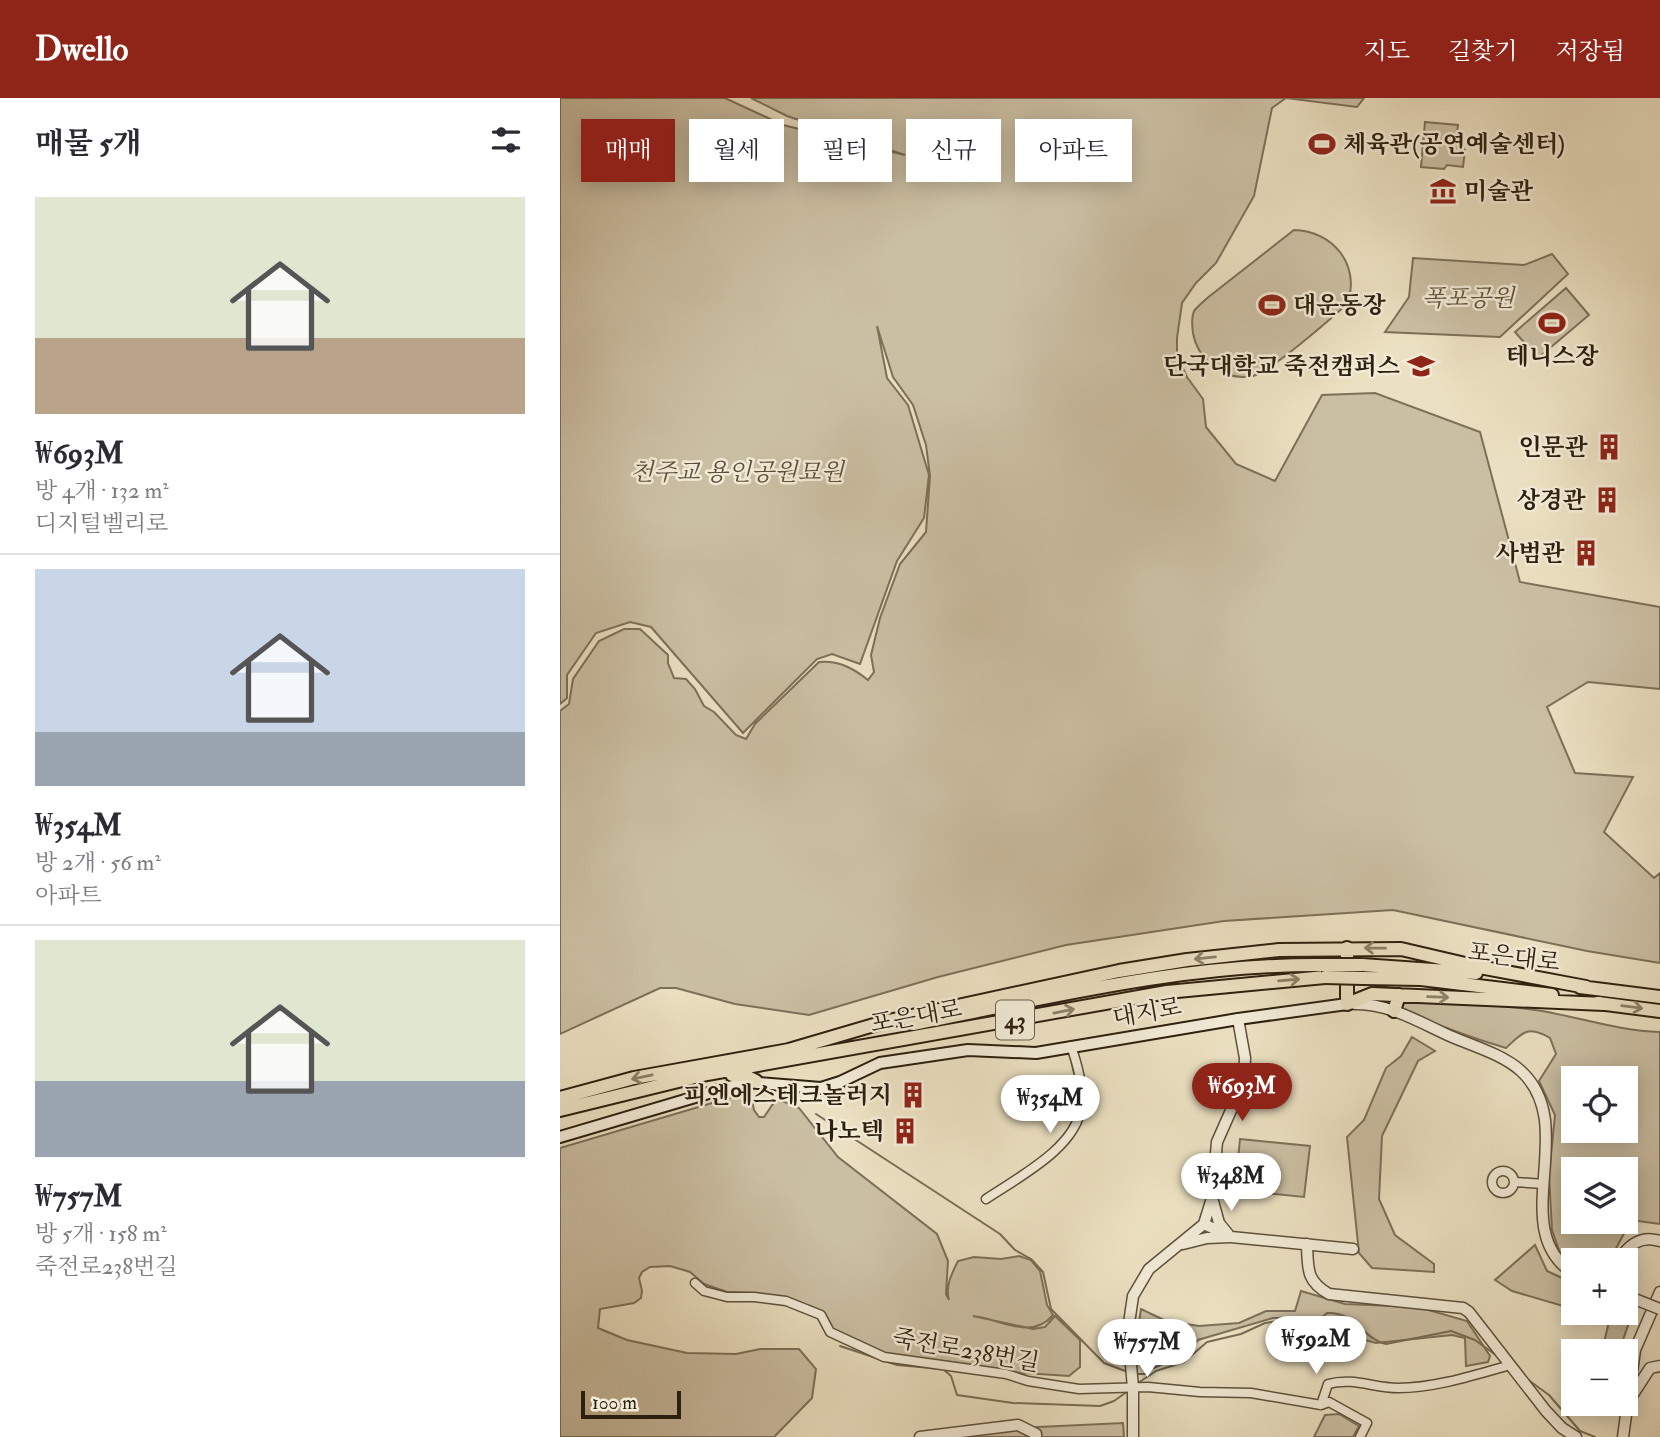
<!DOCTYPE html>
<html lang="ko">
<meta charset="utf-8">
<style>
body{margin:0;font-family:"IM FELL Double Pica","Noto Serif KR",serif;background:#f2f2f3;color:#2b2b33;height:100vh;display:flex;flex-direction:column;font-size:26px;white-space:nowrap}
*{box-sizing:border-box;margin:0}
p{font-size:23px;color:#7c7c81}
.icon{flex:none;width:38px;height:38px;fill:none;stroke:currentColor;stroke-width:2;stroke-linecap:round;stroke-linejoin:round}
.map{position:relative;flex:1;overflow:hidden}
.side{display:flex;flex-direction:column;background:#fff;width:560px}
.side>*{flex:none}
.banner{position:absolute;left:21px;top:21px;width:665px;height:63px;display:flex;gap:14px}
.fabs{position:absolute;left:1001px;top:968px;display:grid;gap:14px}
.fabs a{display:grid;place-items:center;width:77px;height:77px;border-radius:0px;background:#fff;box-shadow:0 4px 18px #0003;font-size:35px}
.scale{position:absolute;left:21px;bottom:18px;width:100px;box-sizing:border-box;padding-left:7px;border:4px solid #2e200f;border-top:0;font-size:19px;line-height:24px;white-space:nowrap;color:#2e200f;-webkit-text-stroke:5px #f2ebd7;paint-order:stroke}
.price{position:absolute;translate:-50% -60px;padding:0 16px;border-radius:24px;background:#fff;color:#222;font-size:23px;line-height:46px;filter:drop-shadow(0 2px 4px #0008)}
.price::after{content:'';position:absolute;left:50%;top:42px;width:21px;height:16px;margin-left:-10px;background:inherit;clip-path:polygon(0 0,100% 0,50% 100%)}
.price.on{background:#8f2418;color:#fff}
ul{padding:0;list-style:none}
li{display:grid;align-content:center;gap:14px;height:371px;padding:0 35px}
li+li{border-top:2px solid #e1e1e2}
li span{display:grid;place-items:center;height:217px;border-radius:0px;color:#555}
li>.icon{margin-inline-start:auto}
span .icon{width:126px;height:126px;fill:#fffc;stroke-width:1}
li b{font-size:30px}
h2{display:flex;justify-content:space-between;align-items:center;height:84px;padding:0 35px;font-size:30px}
.pill{padding:0 24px;border-radius:0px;background:#fff;box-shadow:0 4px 18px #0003;font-size:24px;line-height:63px}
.pill.on{background:#8f2418;color:#fff}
header{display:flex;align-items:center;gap:42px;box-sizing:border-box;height:98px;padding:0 35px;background:#8f2418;color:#fff}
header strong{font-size:33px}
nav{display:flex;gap:38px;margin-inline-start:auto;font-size:24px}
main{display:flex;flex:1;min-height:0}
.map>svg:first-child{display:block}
.green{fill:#cbbfa3;stroke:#7c7059;stroke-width:2;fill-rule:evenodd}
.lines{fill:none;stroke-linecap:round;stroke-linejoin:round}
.stream{stroke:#796c55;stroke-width:2}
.minor-casing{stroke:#5d503c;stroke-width:11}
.tertiary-casing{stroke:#5d503c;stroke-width:13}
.secondary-casing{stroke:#2e200f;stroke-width:14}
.trunk-casing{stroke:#2e200f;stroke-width:16}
.minor{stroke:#f2ebd7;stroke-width:8}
.tertiary{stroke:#f2ebd7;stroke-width:10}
.secondary{stroke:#f2ebd7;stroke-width:10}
.trunk{stroke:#ebe0c1;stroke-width:12}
.tertiary-bridge-casing{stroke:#5d503c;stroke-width:13;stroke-linecap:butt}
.trunk-bridge-casing{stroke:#2e200f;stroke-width:16;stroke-linecap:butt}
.tertiary-bridge{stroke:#f2ebd7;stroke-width:10}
.trunk-bridge{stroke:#ebe0c1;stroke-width:12}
.oneway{stroke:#8c8068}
.labels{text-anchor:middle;stroke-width:5;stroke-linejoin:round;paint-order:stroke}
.shield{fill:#f2ebd7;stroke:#695d4b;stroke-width:2}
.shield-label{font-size:23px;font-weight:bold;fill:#2e200f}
.poi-label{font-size:24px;font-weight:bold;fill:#2e200f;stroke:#f2ebd7;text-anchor:end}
.park-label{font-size:24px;font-style:italic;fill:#5d503b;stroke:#f2ebd7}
.street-label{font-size:24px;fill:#2e200f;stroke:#f2ebd7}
</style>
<header>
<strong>Dwello</strong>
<nav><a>지도</a><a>길찾기</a><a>저장됨</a></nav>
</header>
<main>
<section class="side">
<h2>매물 5개<svg class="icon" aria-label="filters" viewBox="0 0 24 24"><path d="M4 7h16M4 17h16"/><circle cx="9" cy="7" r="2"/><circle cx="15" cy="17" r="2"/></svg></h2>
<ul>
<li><span style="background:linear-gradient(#dfe7d0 65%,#b9a48a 0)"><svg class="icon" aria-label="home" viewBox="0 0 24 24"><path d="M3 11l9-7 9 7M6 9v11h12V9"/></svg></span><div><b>₩693M</b><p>방 4개 · 132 m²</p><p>디지털벨리로</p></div></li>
<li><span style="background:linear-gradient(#c9d6e8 75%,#9aa5b1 0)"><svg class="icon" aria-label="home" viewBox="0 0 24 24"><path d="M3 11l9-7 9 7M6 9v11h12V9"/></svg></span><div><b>₩354M</b><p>방 2개 · 56 m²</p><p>아파트</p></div></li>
<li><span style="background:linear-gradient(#dfe7d0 65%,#9aa5b1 0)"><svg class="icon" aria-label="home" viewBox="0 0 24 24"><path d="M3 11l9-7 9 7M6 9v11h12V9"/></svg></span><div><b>₩757M</b><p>방 5개 · 158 m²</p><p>죽전로238번길</p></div></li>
</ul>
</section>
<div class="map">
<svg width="1100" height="1339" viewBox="0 0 1100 1339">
<rect width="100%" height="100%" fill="#ebe0c1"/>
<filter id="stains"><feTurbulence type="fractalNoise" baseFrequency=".00286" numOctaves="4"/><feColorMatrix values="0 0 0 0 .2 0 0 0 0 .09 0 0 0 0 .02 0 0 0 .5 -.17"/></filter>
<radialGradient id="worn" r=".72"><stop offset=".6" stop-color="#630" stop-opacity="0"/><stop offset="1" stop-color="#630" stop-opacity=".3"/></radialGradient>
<path class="green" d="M0,0H165L223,27L345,57L227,18L191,0H804L797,9L726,0L712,10L694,98L656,165L636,185L622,205L617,240V258L627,279L643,301L646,329L676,366L715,383L762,297L815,295L920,334L960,484L1100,509V591L1028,584L987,609L1015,675L1073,679L1044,734L1094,780L1100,775V865L1027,853L833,812L664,823L506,847L378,879L249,917L175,906L116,890H100L0,936V613L9,606L13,581L39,543L64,531H80L108,557V565L114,580L126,581L135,591L144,608L154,614L176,637L186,641L195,626L259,564C278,562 293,570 308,582L314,574L311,557L320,520L340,466L366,434L370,378L366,347L353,307L333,279L317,228L327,280L348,307L369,377L364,420L337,463L300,566L272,556L257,561L183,635L91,529L70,524L36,535L7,577V600L0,606Z
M865,24L898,27L896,43L905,52L903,69L887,67L884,71L861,69Z
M734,132C773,133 800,166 788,205C773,219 710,274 693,278C664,284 638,262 633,235C632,228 631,220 634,213C637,209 642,205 646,201Z
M992,156L1008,176L940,239L825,234L849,199L853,160L964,167Z
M1006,190L1029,217L978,260L955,234Z
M841,903C888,904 936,906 982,913C1022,920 1060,933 1100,934V1126L1071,1122L1050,1162H1013V1165L1000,1155L992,1132L989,1077L995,1017L979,983L996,956L990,940C968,927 963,934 946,950C909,939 874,926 839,910ZM1013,980H1066V1032H1013ZM1013,1071H1066V1124H1013Z
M852,939L875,953L858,963L822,1038L819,1101L835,1137L874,1166V1174L812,1170L799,1155L787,1039L804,1022L826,970L841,958Z
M188,996L191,997L194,1012L199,1019H204L215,1003L220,1002L239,1010L278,1059L377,1136L388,1163L386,1196L389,1202C385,1188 392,1175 398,1163L414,1159L441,1161L459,1158L471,1162L480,1173L487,1207L493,1217C472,1243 441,1221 413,1218L473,1231L485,1229L495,1218L520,1242V1269L509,1278L450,1274L326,1256L272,1231L261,1214L229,1200L193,1195L167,1194L144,1186L130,1174L110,1168L90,1169L82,1174L79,1180L82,1193L81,1200L74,1205L40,1211L38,1230L67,1242L127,1255L176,1256L200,1251H239L256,1271L252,1300L214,1339H0V1050L179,997Z
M680,1041L750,1048L744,1099L675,1092Z
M975,1147L987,1173L1013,1185V1211L952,1193L935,1182Z
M741,1193L785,1206L858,1209L907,1223L930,1258L928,1264L906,1268L905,1240L892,1237L816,1245L766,1231L751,1220H713L638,1242L627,1255L594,1270L583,1269L578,1231L581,1211L606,1223L639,1228L679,1225L706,1213H735Z
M1066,1207L1071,1219L1059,1253L1043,1248L1048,1228L1047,1221L1025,1215L1066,1214Z
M779,1316L799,1328L793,1339H754L765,1317Z
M563,1325L564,1339H386L478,1329Z"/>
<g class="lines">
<path class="stream" d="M256,1016L440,1136L455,1152L471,1161L483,1174L491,1211L544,1265L568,1274
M280,1248L337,1267L383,1271L391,1278L397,1297L453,1305L540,1308L554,1303L568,1293
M577,1276H588
M967,1281L989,1297L1020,1333L1035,1339
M578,1285L596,1273L624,1264L647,1244L681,1236L705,1225L718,1223H729L740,1228H752L767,1215C798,1214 802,1241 826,1246L891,1233L915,1242L940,1260"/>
<g class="minor-casing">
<path id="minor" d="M932 1084a11 11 0 1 1 22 0a11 11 0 1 1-22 0Z
M955,1084L984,1086
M426,1101C457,1080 518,1049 521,1008C523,987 518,968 511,948
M135,1185L144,1193L167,1199H194L226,1203L261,1217L270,1234L324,1259L446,1276L468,1283L519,1291L588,1289L640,1294L691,1295L761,1307L768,1286C794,1279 813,1290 838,1290C875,1290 915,1277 950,1267
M761,1307L769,1304L807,1325L800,1339"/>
</g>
<g class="tertiary-casing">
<path id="tertiary" d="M795,906C828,905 859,924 890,938C913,948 942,956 961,973C1021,1028 945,1131 1013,1175
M653,1103L659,1125L668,1136
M644,1126L671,1139L793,1151
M623,1146L647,1140L670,1139
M747,1146C748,1171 746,1183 769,1196L903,1210L909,1214L986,1313L1002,1330L1016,1339
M1059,1162C1069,1146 1081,1137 1100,1143
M1070,1301L1090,1270L1100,1268
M360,1339L458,1327L476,1336V1339
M573,1339V1290L568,1232L573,1198L589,1171L644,1126L652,1100L657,1044L684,983L685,960L678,921
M1063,1339L1075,1252L1100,1194"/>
</g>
<g class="secondary-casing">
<path id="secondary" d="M0,1039L186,984L261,990L280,984L320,965L408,952L476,955L678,921L787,906"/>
</g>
<g class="trunk-casing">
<path id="trunk" d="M787,850V906L812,896L1044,906
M802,867L916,875
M803,880L861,881L992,897
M1020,889L1100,899
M1038,905L1100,913
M834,913L839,897
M353,926C487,900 623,866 761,867
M222,954L324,924L559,873L627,862L719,852L841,851L914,868L1026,889
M172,977H184L196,983
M0,1000L74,980L229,952
M0,1012L147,976L607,894L765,879"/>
</g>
<use href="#minor" class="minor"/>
<use href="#tertiary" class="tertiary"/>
<use href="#secondary" class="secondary"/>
<use href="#trunk" class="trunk"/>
<g class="tertiary-bridge-casing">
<path id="tertiary-bridge" d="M1067,1198L1100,1211"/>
</g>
<g class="trunk-bridge-casing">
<path id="trunk-bridge" d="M761,867H802
M765,879L803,880"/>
</g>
<use href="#tertiary-bridge" class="tertiary-bridge"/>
<use href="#trunk-bridge" class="trunk-bridge"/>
</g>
<defs><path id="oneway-shaft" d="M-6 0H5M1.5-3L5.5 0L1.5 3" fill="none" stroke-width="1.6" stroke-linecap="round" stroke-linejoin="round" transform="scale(1.75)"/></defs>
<g class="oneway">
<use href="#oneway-shaft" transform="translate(815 850) rotate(-179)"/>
<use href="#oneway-shaft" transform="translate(645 860) rotate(174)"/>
<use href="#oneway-shaft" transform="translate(729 882) rotate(-5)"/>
<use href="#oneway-shaft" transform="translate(878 899) rotate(2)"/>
<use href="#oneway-shaft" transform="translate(1072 909) rotate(7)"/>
<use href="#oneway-shaft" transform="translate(504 913) rotate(-11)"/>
<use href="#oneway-shaft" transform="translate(82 979) rotate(168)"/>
</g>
<defs>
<g id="stadium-bare" transform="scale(2.1)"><path d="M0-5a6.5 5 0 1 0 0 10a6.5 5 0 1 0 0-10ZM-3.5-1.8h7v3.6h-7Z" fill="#8f2418" stroke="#f2ebd7" stroke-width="2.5" paint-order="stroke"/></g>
<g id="museum-bare" transform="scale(2.1)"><path d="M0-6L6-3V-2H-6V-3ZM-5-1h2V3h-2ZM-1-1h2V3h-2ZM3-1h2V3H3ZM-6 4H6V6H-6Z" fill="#8f2418" stroke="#f2ebd7" stroke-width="2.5" paint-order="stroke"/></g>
<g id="university-bare" transform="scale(2.1)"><path d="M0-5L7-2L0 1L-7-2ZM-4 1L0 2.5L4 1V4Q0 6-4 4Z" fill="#8f2418" stroke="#f2ebd7" stroke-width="2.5" paint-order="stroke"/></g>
<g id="building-bare" transform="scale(2.1)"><path d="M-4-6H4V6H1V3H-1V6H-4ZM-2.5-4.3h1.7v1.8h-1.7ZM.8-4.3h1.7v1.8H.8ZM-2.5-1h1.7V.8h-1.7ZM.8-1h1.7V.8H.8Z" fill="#8f2418" stroke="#f2ebd7" stroke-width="2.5" paint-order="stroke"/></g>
</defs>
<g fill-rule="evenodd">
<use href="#stadium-bare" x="762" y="46"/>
<use href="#museum-bare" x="883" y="93"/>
<use href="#stadium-bare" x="712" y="207"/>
<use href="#stadium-bare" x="992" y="225"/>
<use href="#university-bare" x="861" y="268"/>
<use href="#building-bare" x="1049" y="349"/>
<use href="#building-bare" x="1047" y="402"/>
<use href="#building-bare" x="1026" y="455"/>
<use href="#building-bare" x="353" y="997"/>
<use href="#building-bare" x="345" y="1033"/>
</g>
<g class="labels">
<rect class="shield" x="436" y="902.5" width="38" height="39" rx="5"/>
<g class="shield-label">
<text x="455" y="930">43</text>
</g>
<g class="poi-label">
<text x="783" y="54" text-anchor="start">체육관(공연예술센터)</text>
<text x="904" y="101" text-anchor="start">미술관</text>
<text x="733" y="215" text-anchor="start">대운동장</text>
<text x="992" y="266" text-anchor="middle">테니스장</text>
<text x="840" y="276">단국대학교 죽전캠퍼스</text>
<text x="1028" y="357">인문관</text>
<text x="1026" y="410">상경관</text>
<text x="1005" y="463">사범관</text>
<text x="332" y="1005">피엔에스테크놀러지</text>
<text x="324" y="1041">나노텍</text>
</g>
<g class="park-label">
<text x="908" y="208">폭포공원</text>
<text x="177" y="382">천주교 용인공원묘원</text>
</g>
<g class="street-label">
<text transform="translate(954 859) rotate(7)" y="8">포은대로</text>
<text transform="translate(587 914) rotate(-10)" y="8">대지로</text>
<text transform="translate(356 918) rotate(-10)" y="8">포은대로</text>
<text transform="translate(406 1252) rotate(10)" y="8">죽전로238번길</text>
</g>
</g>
<rect width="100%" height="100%" filter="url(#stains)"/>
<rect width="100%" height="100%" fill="url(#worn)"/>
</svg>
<div class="fabs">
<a><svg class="icon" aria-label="locate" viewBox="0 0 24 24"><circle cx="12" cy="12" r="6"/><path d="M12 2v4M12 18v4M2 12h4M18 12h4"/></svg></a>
<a><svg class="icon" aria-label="layers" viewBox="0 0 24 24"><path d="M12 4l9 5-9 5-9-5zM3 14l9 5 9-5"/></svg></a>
<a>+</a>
<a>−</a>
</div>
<div class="scale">100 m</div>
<b class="price on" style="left:682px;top:1025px">₩693M</b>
<b class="price" style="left:490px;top:1037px">₩354M</b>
<b class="price" style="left:671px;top:1115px">₩348M</b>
<b class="price" style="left:756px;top:1278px">₩592M</b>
<b class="price" style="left:587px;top:1281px">₩757M</b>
<div class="banner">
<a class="pill on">매매</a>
<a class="pill">월세</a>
<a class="pill">필터</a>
<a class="pill">신규</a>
<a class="pill">아파트</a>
</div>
</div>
</main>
